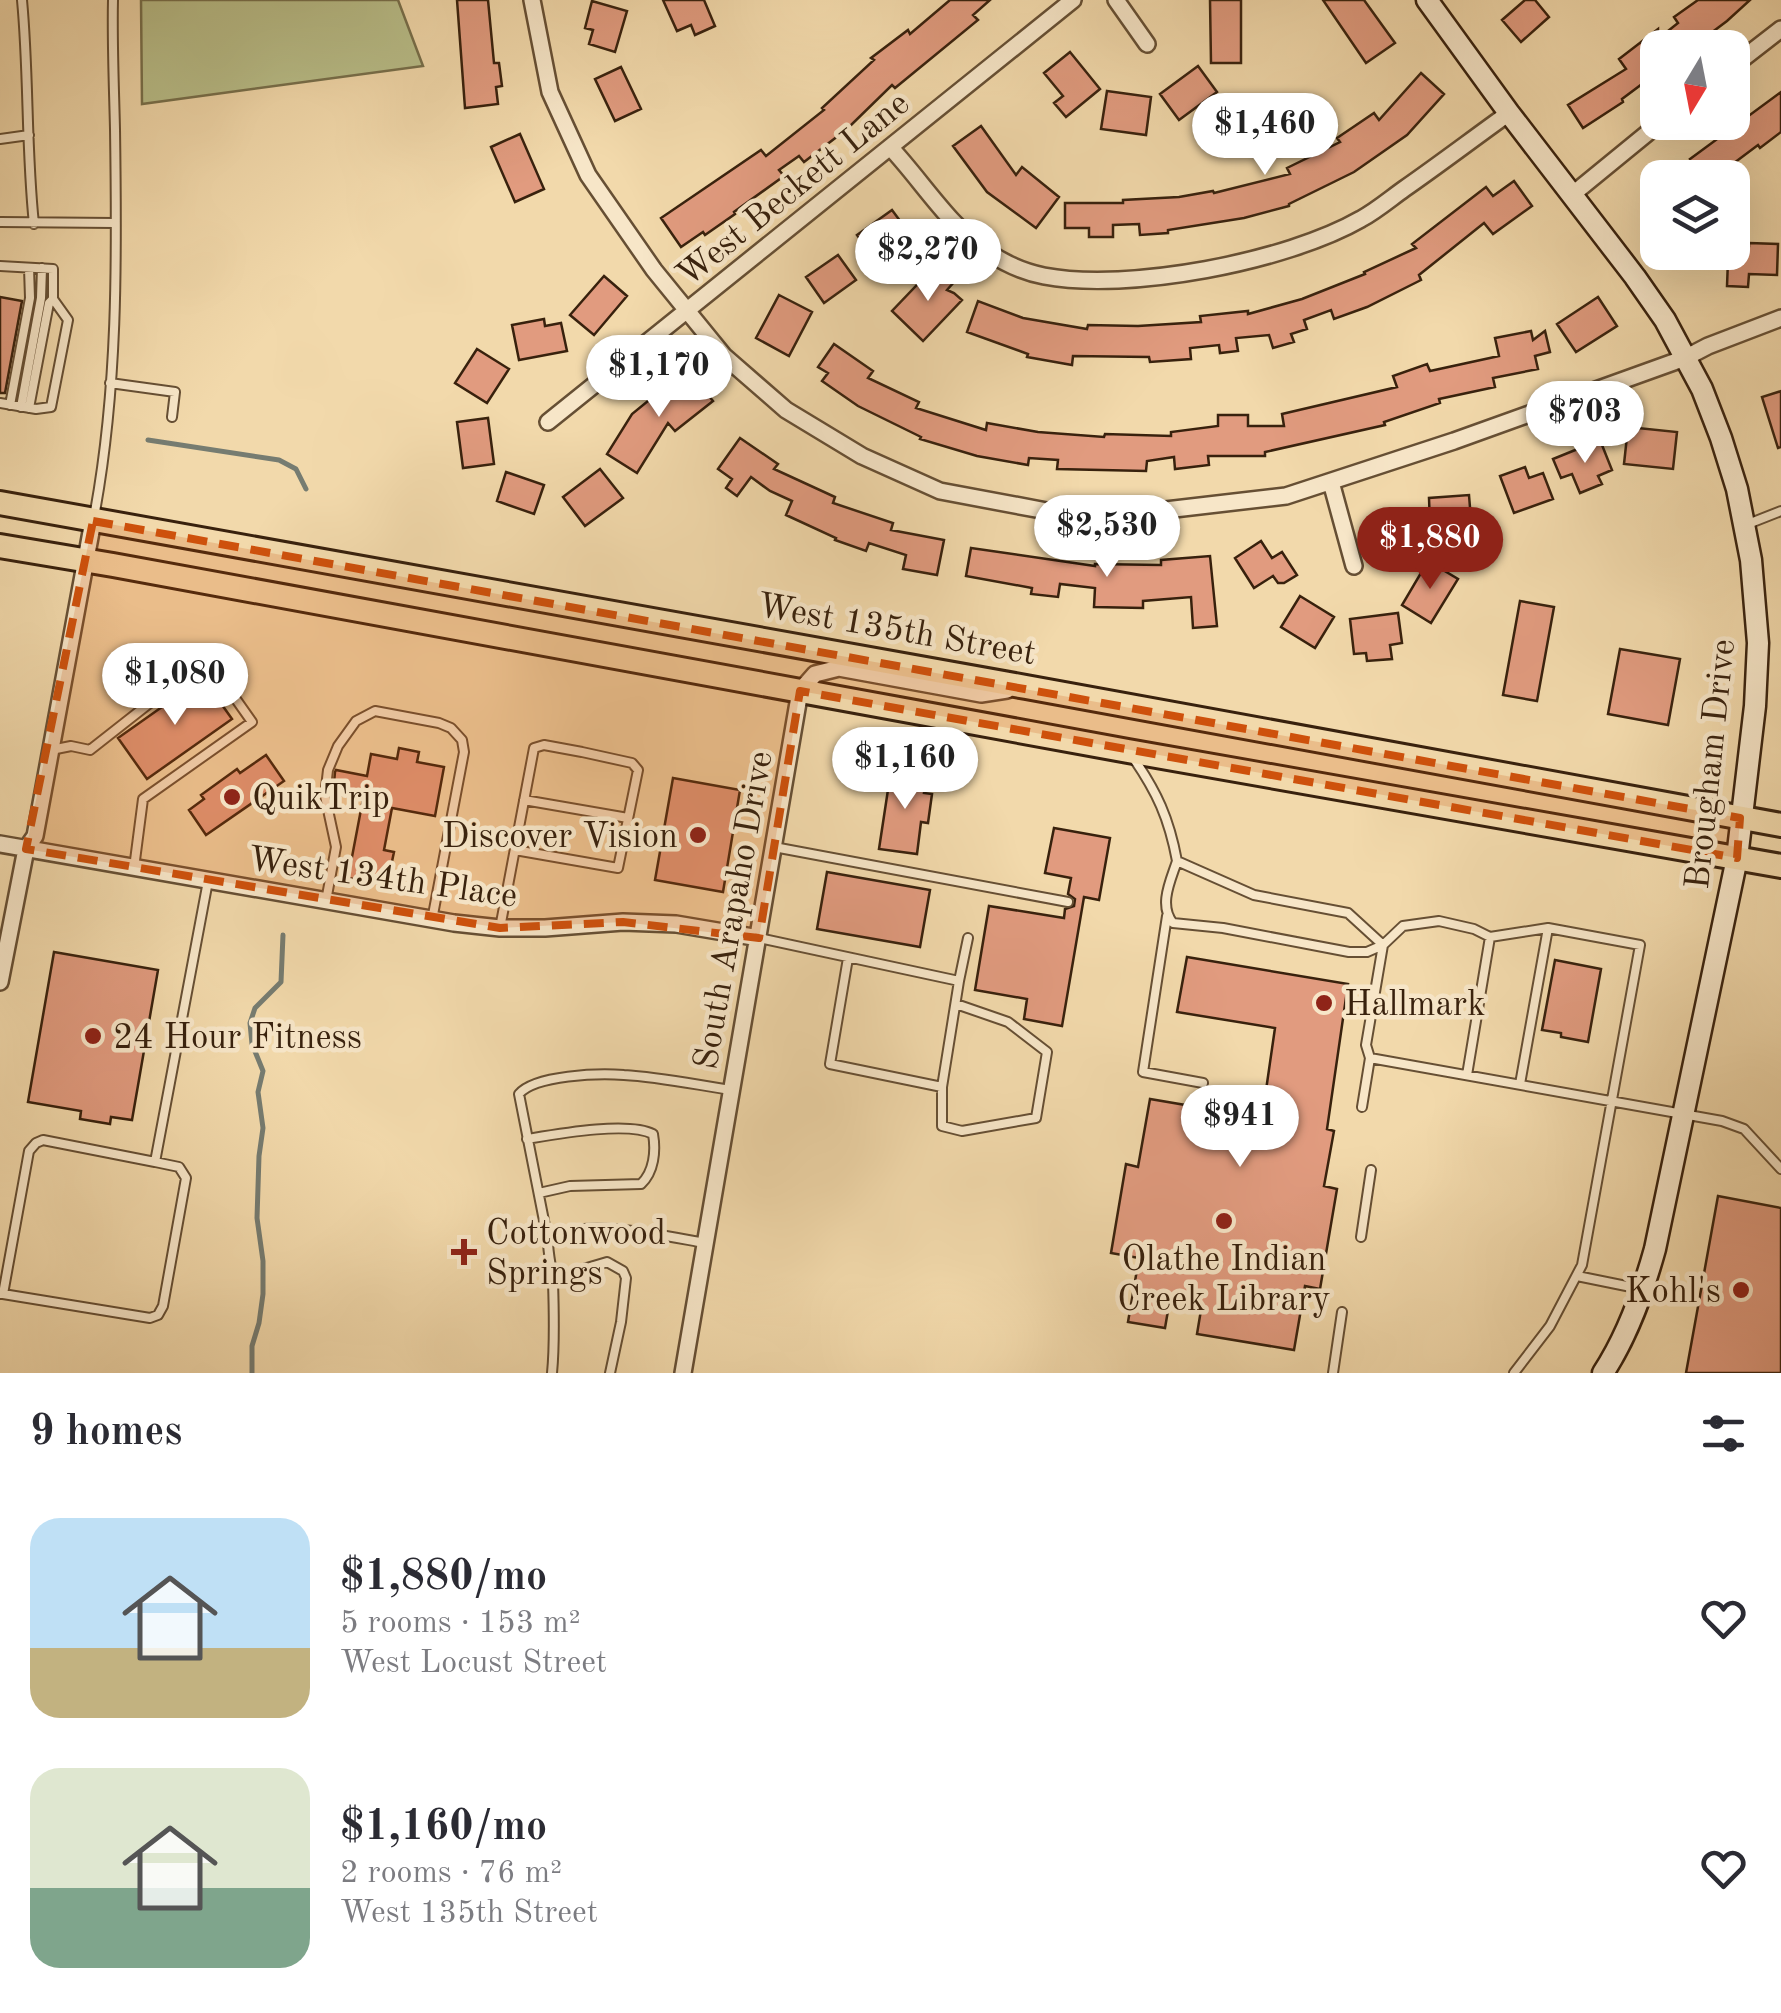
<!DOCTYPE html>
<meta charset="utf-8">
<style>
body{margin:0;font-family:"Old Standard TT",serif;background:#f2f2f3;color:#2b2b33;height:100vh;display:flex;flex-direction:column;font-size:38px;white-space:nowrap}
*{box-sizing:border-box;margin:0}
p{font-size:32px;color:#7c7c81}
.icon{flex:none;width:55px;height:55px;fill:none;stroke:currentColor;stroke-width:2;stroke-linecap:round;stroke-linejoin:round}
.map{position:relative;height:1373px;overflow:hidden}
.details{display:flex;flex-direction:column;background:#fff;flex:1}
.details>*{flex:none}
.needle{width:65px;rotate:190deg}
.buttons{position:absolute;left:1640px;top:30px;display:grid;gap:20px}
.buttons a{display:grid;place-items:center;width:110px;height:110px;border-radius:20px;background:#fff;box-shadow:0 10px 40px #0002;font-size:50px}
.price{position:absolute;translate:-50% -85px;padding:0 22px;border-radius:35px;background:#fff;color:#222;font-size:32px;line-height:65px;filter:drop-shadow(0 2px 5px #0008)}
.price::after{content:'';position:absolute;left:50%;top:60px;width:30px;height:22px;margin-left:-15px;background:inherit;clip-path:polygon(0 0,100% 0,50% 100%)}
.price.selected{background:#8f2418;color:#fff}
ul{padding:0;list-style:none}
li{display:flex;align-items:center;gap:30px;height:250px;padding:0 30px}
li span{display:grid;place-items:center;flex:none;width:280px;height:200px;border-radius:30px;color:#555}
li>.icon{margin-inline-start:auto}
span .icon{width:120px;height:120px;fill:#fffc;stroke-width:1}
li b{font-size:42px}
h2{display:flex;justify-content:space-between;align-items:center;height:120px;padding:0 30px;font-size:42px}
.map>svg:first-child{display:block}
.green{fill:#b9bf8a;stroke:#78704c;stroke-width:2.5}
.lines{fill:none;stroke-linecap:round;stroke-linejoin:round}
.stream{stroke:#767c71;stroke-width:5}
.building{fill:#e19b7f;stroke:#38210d;stroke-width:2.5}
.lane-casing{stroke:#664f34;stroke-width:12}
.street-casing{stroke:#664f34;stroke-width:20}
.secondary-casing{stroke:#38210d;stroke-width:25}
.primary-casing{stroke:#38210d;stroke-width:28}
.lane{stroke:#f7e6c8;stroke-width:8}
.street{stroke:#f7e6c8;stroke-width:15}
.secondary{stroke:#f7e6c8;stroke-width:20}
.primary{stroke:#f2d9ab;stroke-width:22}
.marked{fill:#ce510c;fill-opacity:0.2;stroke:#ce510c;stroke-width:8;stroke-dasharray:20 12;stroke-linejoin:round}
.poi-dot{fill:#8f2418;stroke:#f7e6c8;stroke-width:4}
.labels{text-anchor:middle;stroke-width:9;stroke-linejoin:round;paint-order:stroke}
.street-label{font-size:35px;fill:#38210d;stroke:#f7e6c8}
.poi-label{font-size:35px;fill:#38210d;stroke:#f7e6c8;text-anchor:start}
</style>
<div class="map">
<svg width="1781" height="1373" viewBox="0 0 1781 1373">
<rect width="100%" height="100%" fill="#f2d9ab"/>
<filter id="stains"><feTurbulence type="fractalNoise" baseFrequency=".002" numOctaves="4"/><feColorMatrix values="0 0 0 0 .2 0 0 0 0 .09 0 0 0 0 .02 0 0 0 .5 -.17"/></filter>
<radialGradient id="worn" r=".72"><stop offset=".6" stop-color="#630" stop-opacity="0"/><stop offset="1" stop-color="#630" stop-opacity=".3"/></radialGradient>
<path class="green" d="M141,0H398L423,66L142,104Z"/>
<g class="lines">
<path class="stream" d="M148,440L279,460L296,469L306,489
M252,1373V1346L259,1323L263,1294V1261L257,1218L259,1156L263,1128L258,1092L263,1071L252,1044L250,1023L255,1008L281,982L283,935"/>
</g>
<path class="building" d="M457,0H488L494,63H499L502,86L496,87L498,104L465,108Z
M663,0H704L715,26L695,35L691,25L677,31Z
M950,0H990L973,15L978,20L895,88L892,85L847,129L804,162L799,156L779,170L784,176L734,212L735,214L705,235L703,232L681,247L661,218L761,150L766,156L824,110L822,108L874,60L871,58L908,30L910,34Z
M1210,0H1241V63H1211Z
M1323,0H1364L1395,43L1366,63Z
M1525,0H1535L1549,17L1521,42L1502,20Z
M1698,0H1750L1727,21L1691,48H1658V72L1622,99L1623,102L1583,128L1568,105L1626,69L1619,59L1658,29V39L1678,23L1674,17Z
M592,1L627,11L615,52L589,44L593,30L585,28Z
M1070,52L1100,89L1066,117L1054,103L1063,96L1044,73Z
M1198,66L1217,92L1179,120L1160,94Z
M621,67L641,109L615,121L595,79Z
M1421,73L1444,94L1407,135L1354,172L1289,204V206L1244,218L1168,230V233L1140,235L1139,224L1113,225V237H1089V228H1065V203H1123V200L1179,197L1213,191L1214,193L1290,174L1287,168L1340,142L1337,138L1374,113L1379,120Z
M1107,91L1151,97L1146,135L1101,129Z
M1781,92V132L1760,148L1758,145L1714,178H1704L1690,159Z
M981,126L1016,175L1022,167L1059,197L1036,228L987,192L953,146Z
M520,134L544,189L515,202L491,147Z
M1514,181L1532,206L1493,234L1484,223L1419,275L1421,280L1367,307L1334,319L1331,310L1304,320L1307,329L1291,334L1294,342L1273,348L1269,335L1236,338L1238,351L1220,353L1219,345L1190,348L1191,359L1150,362L1149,357L1073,356L1072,365L1027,357L1028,354L967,332L978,301L1023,318L1087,329L1088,325L1138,326L1201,322L1200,316L1248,311V314L1302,299L1365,274L1364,272L1416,248L1412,244L1486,187L1493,196Z
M892,210L909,233L874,258L857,235Z
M1749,243L1778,244L1777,275L1749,274L1748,287L1727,286L1728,260H1738V245L1749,246Z
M838,255L856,280L824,303L806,277Z
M936,265L954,282L947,290L954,293L962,300L923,341L892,311Z
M604,276L627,296L594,335L570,315Z
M779,295L812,312L789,356L756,338Z
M0,297L22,301L5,393H0Z
M1598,297L1617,326L1576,352L1557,324Z
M544,319L545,326L561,323L567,351L519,360L512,325Z
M1531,331L1533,340L1545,331L1550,352L1535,356L1538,369L1493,378L1495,387L1439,399L1440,403L1384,422L1385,425L1265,452V456H1208L1209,465L1175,469L1174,457L1147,461L1146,471L1057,469L1058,460L1029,458L1028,465L977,456L920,439L921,437L858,406L822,381L828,373L818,367L834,344L873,371L868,378L919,402L916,408L986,430L987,423L1038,432L1104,437L1105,434L1171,436V432L1218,426V415H1248V426H1284L1282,414L1397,387L1393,376L1427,364L1430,371L1499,356L1495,338Z
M477,349L509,369L487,403L455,383Z
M687,369L713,401L675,431L668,423L637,473L607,454L632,414Z
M1781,391V447L1778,448L1762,397Z
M488,418L494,464L463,468L457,422Z
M1628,427L1677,432L1673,469L1624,464Z
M740,438L778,464L774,469L835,497L833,503L893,523L891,530L944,540L937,575L903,569L906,555L869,543L866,551L835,540L836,538L786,515L792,501L770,491L751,477L737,496L726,488L732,479L718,469Z
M1600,440L1612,470L1598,476L1602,484L1580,493L1572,474L1561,478L1553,459Z
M1525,467L1529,478L1543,473L1553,499L1514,513L1500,476Z
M600,469L623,498L585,526L563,497Z
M506,472L544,485L534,514L497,501Z
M1469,495L1473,545L1419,549L1418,525L1430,524L1429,498Z
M1261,541L1272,558L1282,552L1297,575L1284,583H1278L1273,576L1254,588L1235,558Z
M971,548L1095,566V564L1161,565V560L1210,556L1217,626L1193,628L1191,597L1143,601V608L1094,607L1095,588L1060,584L1058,597L1031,594L1032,588L966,576Z
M1428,561L1458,579L1431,623L1402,605Z
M1300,596L1334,617L1315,648L1281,627Z
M1520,601L1554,607L1537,701L1503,695Z
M1398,613L1402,643L1390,645L1392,659L1367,661L1366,653L1354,654L1350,619Z
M1620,649L1680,659L1668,725L1608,714Z
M203,678L232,719L147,779L118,738Z
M399,748L419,752L417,762L444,767L435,816L392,808L384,850L394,852L387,885L348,878L363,799L333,794L335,772L336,770L367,776L371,754L397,759Z
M266,755L284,781L206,835L189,810L204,799L201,795L237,769L240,773Z
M891,770L927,775L924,793L932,794L928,823L921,822L917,854L879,849Z
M673,778L740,790L723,892L655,880Z
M1054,828L1110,838L1099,900L1084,897L1062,1026L1024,1019L1027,999L975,990L989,906L1064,918L1065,909L1074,906L1075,899L1068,894L1071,878L1045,873Z
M827,872L930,890L920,947L817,929Z
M54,952L158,970L132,1120L111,1117L110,1124L80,1119L81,1111L28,1102Z
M1187,957L1348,984L1327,1129L1334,1131L1324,1186L1337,1189L1320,1289L1305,1286L1294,1350L1197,1334L1202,1304L1170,1299L1165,1328L1128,1322L1139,1258L1111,1253L1126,1164L1138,1167L1150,1099L1262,1118L1275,1028L1177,1012Z
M1555,960L1601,969L1588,1042L1561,1037V1033L1542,1030Z
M1718,1196L1781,1208V1373H1686Z"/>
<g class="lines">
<g class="lane-casing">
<path id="lane" d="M22,0C29,74 26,149 34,224
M0,139L29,135
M0,222L115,223
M0,266L53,269V299L68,320L51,407L36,409L0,403
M110,383L175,392L172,417
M10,405L30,298L29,268
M21,407L41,298L42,268
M29,408L49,303L53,299
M94,517C118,390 117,258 115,129C114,86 112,43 113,0
M1748,524L1781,511
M51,750L71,746L90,750L188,673L204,670L221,678L252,722L143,799L134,868
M1132,756C1157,792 1169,818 1177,861L1254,895L1348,913L1383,945L1403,926L1439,921L1474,929L1490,937L1548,928L1640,945L1582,1265L1550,1326L1514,1373
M524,800L628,818
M774,847L1068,902
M1177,861C1171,880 1158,905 1173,923L1223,928L1349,952H1367L1383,945
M326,901L336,847L325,796L328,770L338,746L356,721L375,711L439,723L451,728L462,740L464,752L432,920
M1167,916L1143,1072L1203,1083
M500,928L534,748L544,745L582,752L632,763L638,770L618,868L515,850
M759,938L959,981L942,1087
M848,958L830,1064L942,1087V1126L962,1131L1036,1118L1047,1052L1008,1022L956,1004
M959,981L968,938
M1370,1058L1722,1121L1744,1129L1781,1169
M1467,1075L1490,937
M1520,1084L1548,928
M1362,1107L1370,1058L1366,1045L1383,945
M527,1139C557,1134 628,1121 653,1134C656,1151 654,1172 641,1184L570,1186L539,1193
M1361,1237L1371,1170
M548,1241L519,1094C535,1075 599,1073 624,1075C660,1077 697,1085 732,1090
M1577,1276L1641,1289
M553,1278L607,1262L623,1271L626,1278L621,1322L610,1373
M0,1294H3L29,1151L36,1143L43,1140L155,1162L208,881
M3,1294L150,1318L158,1315L163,1306L186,1178L179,1167L155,1162
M552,1373C555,1343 554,1312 553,1282C552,1268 548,1255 548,1241C576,1215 669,1237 705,1243
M1333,1373L1342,1312"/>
</g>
<g class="street-casing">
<path id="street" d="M532,0L550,92L588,175L654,270L724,356L786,410L862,456L940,491L1052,512L1140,513L1286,496L1454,441L1685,358L1708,346L1781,318
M1116,0L1147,44
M1732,67L1781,29
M890,147C922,181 949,226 988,252C1004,263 1024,272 1044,276C1128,292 1286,262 1361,219C1376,211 1390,199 1404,189C1440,164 1474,138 1509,113
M1573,194L1661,122
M548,422L1073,0
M1331,482L1354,566
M0,844L454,923L500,928H545L623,922L676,924L759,938
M0,982L26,849L35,836L93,521
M683,1373L800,691L815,674L839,668L981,694L1007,690"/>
</g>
<g class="secondary-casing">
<path id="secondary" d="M1427,0L1509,113L1635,277L1665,320L1702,389L1721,438L1737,489L1751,560L1758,643L1755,706L1737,858L1655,1249C1643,1292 1628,1335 1603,1373"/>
</g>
<g class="primary-casing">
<path id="primary" d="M0,503L1026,687L1781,825
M0,546L113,565L1128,751L1781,866"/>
</g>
<use href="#lane" class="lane"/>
<use href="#street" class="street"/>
<use href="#secondary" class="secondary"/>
<use href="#primary" class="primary"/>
</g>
<path class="marked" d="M93,521L1740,818L1737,858L800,691L759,938L623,922L500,928L26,849Z"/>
<g class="poi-dot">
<circle cx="232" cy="797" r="10"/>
<circle cx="698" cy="835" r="10"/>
<circle cx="1324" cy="1003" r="10"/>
<circle cx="93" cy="1036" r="10"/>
<circle cx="1224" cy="1221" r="10"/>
<path d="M459 1237h10v10h10v10h-10v10h-10v-10h-10v-10h10z"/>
<circle cx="1741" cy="1290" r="10"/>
</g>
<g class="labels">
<g class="street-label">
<text transform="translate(792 188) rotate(-39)" y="12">West Beckett Lane</text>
<text transform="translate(897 628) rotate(10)" y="12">West 135th Street</text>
<text transform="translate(1709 764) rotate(-84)" y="12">Brougham Drive</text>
<text transform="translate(383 876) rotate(8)" y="12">West 134th Place</text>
<text transform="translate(732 910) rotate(-80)" y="12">South Arapaho Drive</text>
</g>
<g class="poi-label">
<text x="252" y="809">QuikTrip</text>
<text x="678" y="847" text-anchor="end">Discover Vision</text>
<text x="1344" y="1015">Hallmark</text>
<text x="113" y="1048">24 Hour Fitness</text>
<text x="486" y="1244">Cottonwood<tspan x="486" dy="40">Springs</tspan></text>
<text x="1224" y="1270" text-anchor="middle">Olathe Indian<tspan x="1224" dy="40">Creek Library</tspan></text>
<text x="1721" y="1302" text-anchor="end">Kohl's</text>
</g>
</g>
<rect width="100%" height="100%" filter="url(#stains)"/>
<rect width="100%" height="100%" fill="url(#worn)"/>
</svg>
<div class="buttons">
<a><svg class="needle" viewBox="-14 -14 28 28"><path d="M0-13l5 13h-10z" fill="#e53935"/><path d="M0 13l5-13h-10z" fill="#7c7c81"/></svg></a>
<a><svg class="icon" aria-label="layers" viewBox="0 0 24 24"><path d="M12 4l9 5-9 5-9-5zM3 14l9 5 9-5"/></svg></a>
</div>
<b class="price" style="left:1265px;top:178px">$1,460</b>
<b class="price" style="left:928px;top:304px">$2,270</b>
<b class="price" style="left:659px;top:420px">$1,170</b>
<b class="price" style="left:1585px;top:466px">$703</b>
<b class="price" style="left:1107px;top:580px">$2,530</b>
<b class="price selected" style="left:1430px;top:592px">$1,880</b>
<b class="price" style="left:175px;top:728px">$1,080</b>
<b class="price" style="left:905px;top:812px">$1,160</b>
<b class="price" style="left:1240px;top:1170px">$941</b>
</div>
<section class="details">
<h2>9 homes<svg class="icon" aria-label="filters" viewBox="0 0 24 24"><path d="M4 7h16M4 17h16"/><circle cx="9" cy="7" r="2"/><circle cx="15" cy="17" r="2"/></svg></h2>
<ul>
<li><span style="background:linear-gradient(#bfe0f5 65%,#c2b280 0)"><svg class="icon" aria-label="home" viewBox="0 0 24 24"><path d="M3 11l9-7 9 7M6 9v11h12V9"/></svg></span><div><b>$1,880/mo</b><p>5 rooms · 153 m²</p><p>West Locust Street</p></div><svg class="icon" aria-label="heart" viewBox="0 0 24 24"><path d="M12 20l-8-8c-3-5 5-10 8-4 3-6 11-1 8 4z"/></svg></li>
<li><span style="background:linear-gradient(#dfe7d0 60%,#7fa58c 0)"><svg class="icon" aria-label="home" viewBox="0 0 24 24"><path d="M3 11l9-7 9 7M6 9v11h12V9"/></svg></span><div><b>$1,160/mo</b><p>2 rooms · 76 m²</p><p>West 135th Street</p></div><svg class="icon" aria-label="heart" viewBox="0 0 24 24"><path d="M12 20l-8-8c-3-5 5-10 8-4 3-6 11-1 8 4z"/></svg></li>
</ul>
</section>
